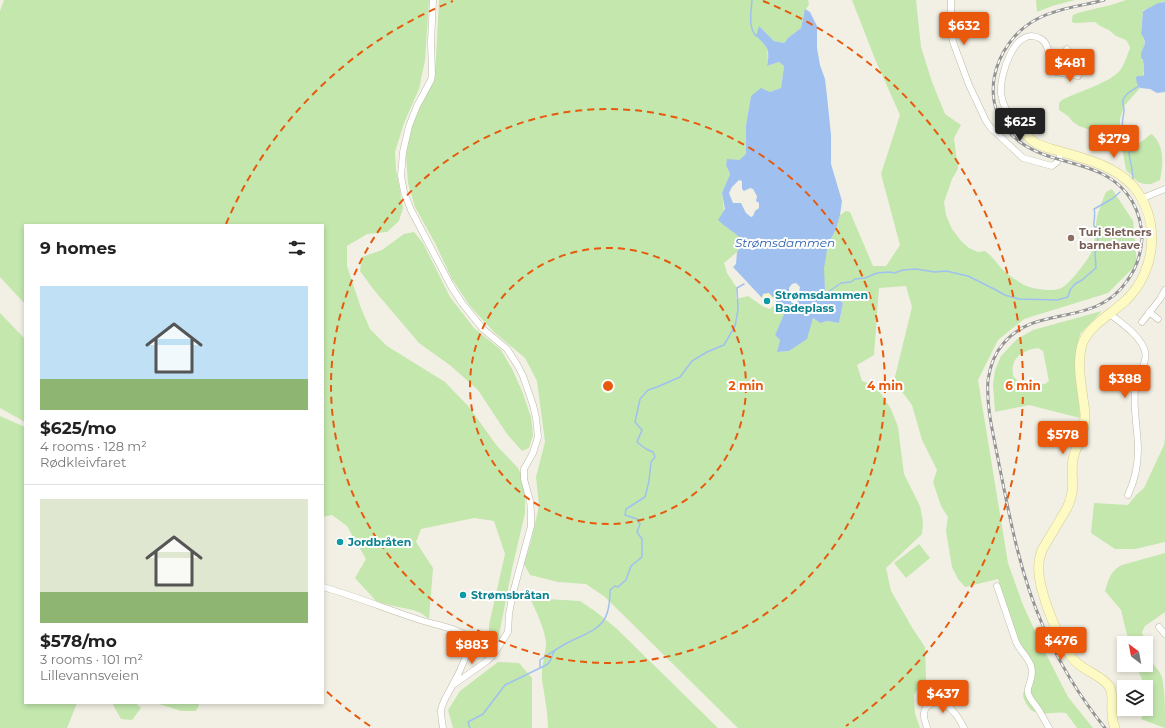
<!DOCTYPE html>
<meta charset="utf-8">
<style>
body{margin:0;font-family:Montserrat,sans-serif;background:#f6f6f6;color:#222;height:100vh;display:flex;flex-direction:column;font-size:15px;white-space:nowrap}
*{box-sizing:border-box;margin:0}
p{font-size:13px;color:#767676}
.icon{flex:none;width:22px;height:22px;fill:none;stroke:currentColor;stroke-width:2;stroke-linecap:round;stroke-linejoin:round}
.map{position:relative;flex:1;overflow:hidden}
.panel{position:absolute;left:24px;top:224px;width:300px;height:480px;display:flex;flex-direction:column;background:#fff;border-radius:0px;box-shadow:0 2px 6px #0003}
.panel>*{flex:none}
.needle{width:26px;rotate:328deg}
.tools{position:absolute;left:1117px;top:636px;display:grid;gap:8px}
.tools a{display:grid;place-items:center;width:36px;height:36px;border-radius:0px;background:#fff;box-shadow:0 2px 6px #0003;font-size:20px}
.price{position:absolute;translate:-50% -34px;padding:0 9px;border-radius:4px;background:#ea580c;color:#fff;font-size:13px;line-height:26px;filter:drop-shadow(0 1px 2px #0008)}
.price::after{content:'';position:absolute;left:50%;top:24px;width:12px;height:9px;margin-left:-6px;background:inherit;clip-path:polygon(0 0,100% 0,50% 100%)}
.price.active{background:#222;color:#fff}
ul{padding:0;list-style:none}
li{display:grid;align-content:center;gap:8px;height:212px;padding:0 16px}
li+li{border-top:1px solid #e0e0e0}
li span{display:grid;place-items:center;height:124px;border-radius:0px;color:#555}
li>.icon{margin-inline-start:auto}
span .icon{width:72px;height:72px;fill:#fffc;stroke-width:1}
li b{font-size:17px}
h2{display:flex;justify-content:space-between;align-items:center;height:48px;padding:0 16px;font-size:17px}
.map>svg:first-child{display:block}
.green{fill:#c3e7ad;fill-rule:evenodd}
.sand{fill:#f7f5c0}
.water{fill:#a0c1ef;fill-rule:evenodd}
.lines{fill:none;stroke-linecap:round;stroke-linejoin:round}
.stream{stroke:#a0c1ef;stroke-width:1.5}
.street-casing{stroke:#bdbaa7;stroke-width:7}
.secondary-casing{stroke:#d2cd94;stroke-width:10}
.street{stroke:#fff;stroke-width:6}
.secondary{stroke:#fefac3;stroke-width:9}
.rail-casing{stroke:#949494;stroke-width:3}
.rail{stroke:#fff;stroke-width:1.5;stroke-dasharray:4.5;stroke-linecap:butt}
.ring{fill:none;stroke:#e8590c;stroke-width:2;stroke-dasharray:7 5}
.education-dot{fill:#8d6e63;stroke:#fff;stroke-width:1.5}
.culture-dot{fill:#0f9aa8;stroke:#fff;stroke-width:1.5}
.labels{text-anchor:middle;stroke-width:4;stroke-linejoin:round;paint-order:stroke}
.education-label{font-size:11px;font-weight:bold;fill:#785e54;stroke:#fff;text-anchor:start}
.culture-label{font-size:11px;font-weight:bold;fill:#0d838f;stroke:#fff;text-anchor:start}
.water-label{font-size:12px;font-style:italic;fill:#2f62af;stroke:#fff}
.centre{fill:#e8590c;stroke:#fff;stroke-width:2}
.ring-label{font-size:12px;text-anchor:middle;font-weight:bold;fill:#e8590c;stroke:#fff;stroke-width:4;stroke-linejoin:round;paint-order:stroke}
</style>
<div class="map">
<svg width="1165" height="728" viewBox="0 0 1165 728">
<rect width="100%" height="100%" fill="#f2f0e4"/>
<path class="green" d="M4,0H429L425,60L419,89L404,123L395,152L396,169L403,208L399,221L387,232L367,234L347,246V266L361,308L370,329L387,346L445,382L469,407L497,446L518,468L525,482V513L512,569L497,645L489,640V625L505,554L494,521L474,518L421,529L416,542L433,568L429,619L421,613L413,610L389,605L376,601L355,578L366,559L347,526L332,515L323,517V225H25V304L0,277V11Z
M439,0H808L809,4L804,13L801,28L788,38L784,43L774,41L759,26C764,40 770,51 767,66L779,62L784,66L781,88L770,92L751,96L746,125V154L739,160H727L726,165L730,174L722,193L726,227L738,235L744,241L737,252L724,263L727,273L737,288L736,299L748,296L764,307L770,309L773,306H780L784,314L775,335L780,340L777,352L789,351L813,318L820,323L828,321L839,323L843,303L825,290L823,269L828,245L836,229L840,215L846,211L850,212L873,266H886L900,245L881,174L900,115L875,59L852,0H916L921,47L932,82L945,114L961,125L954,138L958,169L952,179L944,202L946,215L952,229L961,241L969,248L978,252L985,251C992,256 996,262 1002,269C1008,275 1017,281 1024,285C1032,289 1055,293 1063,287C1071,282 1088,260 1092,251C1095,242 1095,234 1096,224C1097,213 1102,202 1106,192L1112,189L1133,221L1137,264L1108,293L1024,319L998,340L978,380L1008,563L1023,605L1042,646L1068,697L1093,728H1077L1066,713C1052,710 1036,720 1027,705C1025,701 1023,698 1023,693L1030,689L1034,675L1018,643L998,579L965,587L958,579L952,567L946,531L948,517L941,506L933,482L937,470L922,440L912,405L894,381L912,307L906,286L879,288L874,355L857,365L862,381L876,386L891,409L898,427L904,474L920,506L923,522L922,534L886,568L891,591L913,629L925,647L926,680L914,694L915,714L920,728H738L605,597L586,584L558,582L530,575L524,564L531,542L539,506L536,477L545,442L537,381L525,358L494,332L470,306L452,279L435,243L415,207L408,183L406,156L411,124L434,78L436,58Z
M1036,0H1075L1052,6L1037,12Z
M1126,0H1165V2C1154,3 1152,8 1143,10L1141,32V34C1150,45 1138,51 1143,62C1142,67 1144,72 1143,76H1138L1137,84L1140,88L1124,106L1120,119V142L1123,146C1136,147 1142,142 1151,134L1153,135C1165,148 1163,164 1160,180L1151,184H1144L1138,182L1126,170L1123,153L1121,149L1108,143L1093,131L1079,126L1073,122L1068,116L1059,110V103L1062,100C1077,92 1111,83 1121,69C1125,63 1127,55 1130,48L1129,45L1126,40L1116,36L1109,30L1100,26L1095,22L1075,23L1072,22V20L1073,15L1081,12L1111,5Z
M414,232L423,243L450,297L474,328L501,350L512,369L522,391L531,417L533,435L529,448L522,451L507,434L478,390L451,366L419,343L374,290L360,271L362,257L382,250L404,234Z
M1102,311L1080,334L1075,356L1078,387L1080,418L1029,405L995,412L993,385L995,370L1001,356L1017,339L1033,330ZM1038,348L1043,351L1049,381L1045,384L1019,382L1013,376C1013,373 1012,369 1013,366C1014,355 1028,349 1038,348Z
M0,313L25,339V422L0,408Z
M0,416L25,427V703H77L67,728H0Z
M1165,438V542L1135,549H1115L1091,533L1094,503L1128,505L1136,495L1144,488L1164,445Z
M919,544L930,558L906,578L894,563Z
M1165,553V612L1145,626L1142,632L1145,643H1129L1121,610L1105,591C1109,579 1110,571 1122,565Z
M530,598L580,601L595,611L617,629L718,728H548C548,711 544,695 542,679C541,667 545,656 546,645C546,631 536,611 530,598Z
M1146,650C1148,661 1158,667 1162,677C1165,691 1165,712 1165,728L1141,719L1145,709H1146V705L1149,697L1146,690V687H1145L1136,665H1146Z
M498,662L519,663L532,678V728H453L448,710L460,691Z
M112,703H136L141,708L132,720L121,719Z
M156,703H200L196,711H181Z"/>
<path class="sand" d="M769,293L773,298L770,307L764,304L762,298L763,294Z"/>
<path class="water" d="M1165,2V92L1157,93L1150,89L1140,88L1137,84L1136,78L1137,76H1143L1144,74C1143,70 1144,65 1143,61C1142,57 1141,60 1141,55C1142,46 1149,44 1141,34L1143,11L1158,3Z
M805,9L810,12L817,26V48L820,65L825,79L827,96L831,135V164L842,201L840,215L836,229L828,245L824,268L825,290L843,303L839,323L828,321L820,323L813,318L807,339L789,351L777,352L780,340L775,335L784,314L780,306L769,293L763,294L762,298L733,267L736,264L737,252L744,241C736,233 726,228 718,220L725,209L722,193L730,174L726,165L727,159L739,160L746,154V125L751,96L761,88L770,92L781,88L784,66L779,62L767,66C770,50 768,47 756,36L759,26L774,41L784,43L788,38L801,28ZM739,180L742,181V189L744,191L750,188L753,189L757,196L756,201L759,203V208L755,211L753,216L751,217L746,213L741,203H733L729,193L732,187ZM796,283L800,287L797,304L792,303L790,300L789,288L792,284Z"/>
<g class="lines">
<path class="stream" d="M752,0C751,12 748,27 756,36
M1133,179C1133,170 1130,162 1129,153C1138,145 1126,137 1123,128C1121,123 1124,115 1124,110C1124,105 1121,102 1124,98C1126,93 1134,89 1139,86
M828,292L841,283L851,282L855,279L865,278L877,273L890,272L894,273L903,270L916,269L935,272L946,271L968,276L996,290L1005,295L1019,299L1057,300L1068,297L1070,290L1075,284L1082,280L1096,268L1095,253L1097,248L1098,236L1100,232L1099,229C1097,228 1095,227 1094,226C1093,224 1096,214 1094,209L1112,199L1120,192
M540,668C552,663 549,662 554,652
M470,728L468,722L483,714L505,685L540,668V660C549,654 558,648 567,643C597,628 610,628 610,590L615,586L618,587L626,580L631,566L642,557V539L637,532L640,524L637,519L625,515L626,509L645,497L649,481L651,462L655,457L653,452L646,449L637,442L642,430L635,422L640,399L648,390L657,387L680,377L692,361L707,352L724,345L735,326L738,310L737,288L744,284"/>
<g class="street-casing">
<path id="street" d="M433,0L431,42L432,74L431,80L417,106L409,126L403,152L401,176L404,192L411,210L451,286L462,303L483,329L507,349L518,366L523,376L533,405L536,418L538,437L533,453L524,469V479L530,501L531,512V526L513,593L509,614L508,632L493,655L487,661L453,685
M951,0V27L953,42L969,85L986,121L991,128L1023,158L1052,166L1057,162L1062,152
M1021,129C1011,119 1003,108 1001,94C999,76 1015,23 1041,39C1051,44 1048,64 1056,72L1078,76L1075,61L1067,49
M1142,199L1148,196L1165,189
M1149,312L1158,319
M1110,314C1122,324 1140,335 1145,351C1148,364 1136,377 1135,389C1133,410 1138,430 1138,450C1138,465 1134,482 1128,495
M1142,322L1160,299L1165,290
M997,586L1016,642C1020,651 1028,657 1031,666C1035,680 1026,685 1028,693C1029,699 1035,704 1038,709C1042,715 1045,721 1049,728
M323,587C355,596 386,609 417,619C434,625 455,627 470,638C468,654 461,670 453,684C449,693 443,700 441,710C441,715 442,722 443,728
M1159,627L1165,634
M927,728C926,723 923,718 924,713C925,704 937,700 944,704C954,709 959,719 964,728"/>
</g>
<g class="secondary-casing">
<path id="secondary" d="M1021,129C1025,134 1030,140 1036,143C1043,147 1051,149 1059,151C1085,159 1113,165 1132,185C1161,217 1157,271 1126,300C1113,313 1091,324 1083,342C1075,363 1083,392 1085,414C1085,420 1084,426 1083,432C1080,441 1075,449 1073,459C1070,479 1077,487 1067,508L1042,550C1039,558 1038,565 1039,574C1041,595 1060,646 1075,661C1084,671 1101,675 1109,686C1114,694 1111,704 1112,713C1112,719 1113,723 1115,728"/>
</g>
<use href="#street" class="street"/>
<use href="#secondary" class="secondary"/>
<g class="rail-casing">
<path id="rail" d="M1104,0C1082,6 1058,8 1037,19C992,43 974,108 1020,142C1055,168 1106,158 1132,201C1139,213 1142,226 1142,239C1141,254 1136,269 1127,281C1094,329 1036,303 1003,344C994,354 990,367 988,380C986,408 994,437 999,464C1010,519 1020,574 1043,626C1059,663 1080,697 1105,728"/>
</g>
<use href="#rail" class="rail"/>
</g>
<g class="ring">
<circle cx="608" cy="386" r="138"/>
<circle cx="608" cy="386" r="277"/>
<path d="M370 726A415 415 0 0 1 325 690M226 224A415 415 0 0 1 453 1M763 1A415 415 0 0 1 846 726"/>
</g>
<circle class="education-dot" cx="1071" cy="238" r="4"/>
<g class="culture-dot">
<circle cx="767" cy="301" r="4"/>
<circle cx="340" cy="542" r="4"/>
<circle cx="463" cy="595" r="4"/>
</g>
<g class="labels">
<g class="education-label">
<text x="1079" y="236">Turi Sletners<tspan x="1079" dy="13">barnehave</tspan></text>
</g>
<g class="culture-label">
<text x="775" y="299">Strømsdammen<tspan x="775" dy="13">Badeplass</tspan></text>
<text x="348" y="546">Jordbråten</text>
<text x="471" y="599">Strømsbråtan</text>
</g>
<g class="water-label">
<text x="785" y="247">Strømsdammen</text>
</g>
</g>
<circle cx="608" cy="386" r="6" class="centre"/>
<g class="ring-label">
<text x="746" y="390">2 min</text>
<text x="885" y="390">4 min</text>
<text x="1023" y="390">6 min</text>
</g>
</svg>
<div class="tools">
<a><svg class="needle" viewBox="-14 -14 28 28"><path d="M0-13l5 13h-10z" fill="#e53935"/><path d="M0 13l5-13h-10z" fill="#767676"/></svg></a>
<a><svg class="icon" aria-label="layers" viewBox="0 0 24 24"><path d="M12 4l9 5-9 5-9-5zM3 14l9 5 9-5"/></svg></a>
</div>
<b class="price" style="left:964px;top:46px">$632</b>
<b class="price" style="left:1070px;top:83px">$481</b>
<b class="price active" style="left:1020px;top:142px">$625</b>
<b class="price" style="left:1114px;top:159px">$279</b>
<b class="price" style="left:1125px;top:399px">$388</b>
<b class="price" style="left:1063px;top:455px">$578</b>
<b class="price" style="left:1061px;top:661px">$476</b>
<b class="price" style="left:472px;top:665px">$883</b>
<b class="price" style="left:943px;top:714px">$437</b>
<section class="panel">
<h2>9 homes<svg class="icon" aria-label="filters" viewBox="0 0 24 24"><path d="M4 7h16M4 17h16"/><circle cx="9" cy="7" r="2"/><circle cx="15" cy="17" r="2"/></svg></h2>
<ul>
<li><span style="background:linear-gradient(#bfe0f5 75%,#8fb573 0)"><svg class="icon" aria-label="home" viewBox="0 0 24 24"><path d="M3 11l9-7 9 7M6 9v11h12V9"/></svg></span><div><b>$625/mo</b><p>4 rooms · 128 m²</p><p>Rødkleivfaret</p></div></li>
<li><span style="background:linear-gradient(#dfe7d0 75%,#8fb573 0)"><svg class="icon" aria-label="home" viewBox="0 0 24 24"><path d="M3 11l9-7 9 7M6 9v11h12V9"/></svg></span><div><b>$578/mo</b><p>3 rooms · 101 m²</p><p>Lillevannsveien</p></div></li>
</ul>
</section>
</div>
